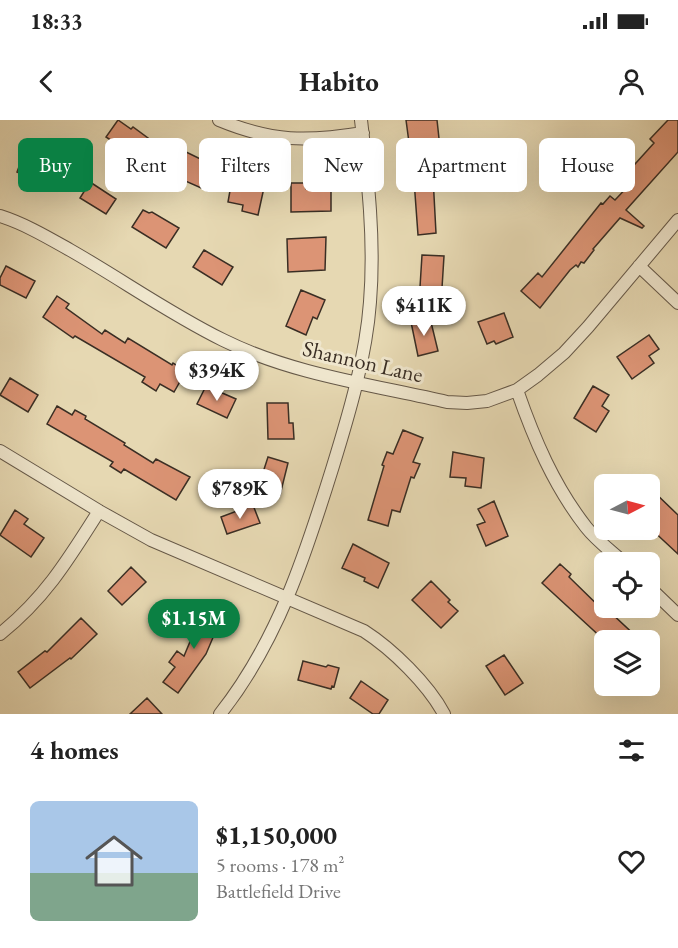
<!DOCTYPE html>
<meta charset="utf-8">
<style>
body{margin:0;font-family:"EB Garamond",serif;background:#f6f6f6;color:#222;height:100vh;display:flex;flex-direction:column;font-size:22px;white-space:nowrap}
*{box-sizing:border-box;margin:0}
p{font-size:20px;color:#767676}
.icon{flex:none;width:33px;height:33px;fill:none;stroke:currentColor;stroke-width:2;stroke-linecap:round;stroke-linejoin:round}
.map{position:relative;height:594px;overflow:hidden}
.side{display:flex;flex-direction:column;background:#fff;flex:1}
.side>*{flex:none}
.hud{position:absolute;left:18px;top:18px;width:642px;height:54px;display:flex;gap:12px}
.needle{width:39px;rotate:84deg}
.buttons{position:absolute;left:594px;top:354px;display:grid;gap:12px}
.buttons a{display:grid;place-items:center;width:66px;height:66px;border-radius:9px;background:#fff;box-shadow:0 6px 24px #0002;font-size:30px}
.price{position:absolute;translate:-50% -51px;padding:0 14px;border-radius:21px;background:#fff;color:#222;font-size:20px;line-height:39px;filter:drop-shadow(0 2px 3px #0008)}
.price::after{content:'';position:absolute;left:50%;top:36px;width:18px;height:14px;margin-left:-9px;background:inherit;clip-path:polygon(0 0,100% 0,50% 100%)}
.price.on{background:#0b8043;color:#fff}
ul{padding:0;list-style:none}
li{display:flex;align-items:center;gap:18px;height:150px;padding:0 30px}
li+li{border-top:2px solid #e0e0e0}
li span{display:grid;place-items:center;flex:none;width:168px;height:120px;border-radius:9px;color:#555}
li>.icon{margin-inline-start:auto}
span .icon{width:72px;height:72px;fill:#fffc;stroke-width:1}
li b{font-size:26px}
h2{display:flex;justify-content:space-between;align-items:center;height:72px;padding:0 30px;font-size:26px}
.chip{padding:0 21px;border-radius:9px;background:#fff;box-shadow:0 6px 24px #0002;font-size:21px;line-height:54px}
.chip.on{background:#0b8043;color:#fff}
.status{display:flex;justify-content:space-between;align-items:center;height:42px;padding:0 30px;background:#fff;direction:ltr}
.status svg{height:16px;fill:currentColor}
header{display:flex;justify-content:space-between;align-items:center;height:78px;padding:0 30px;background:#fff;font-size:27px;font-weight:700}
.map>svg:first-child{display:block}
.building{fill:#dc9475;stroke:#3a2e24;stroke-width:1.5}
.lines{fill:none;stroke-linecap:round;stroke-linejoin:round}
.minor-casing{stroke:#655848;stroke-width:14}
.minor{stroke:#efe6cd;stroke-width:12}
.labels{text-anchor:middle;stroke-width:6;stroke-linejoin:round;paint-order:stroke}
.street-label{font-size:22px;fill:#3a2e24;stroke:#efe6cd}
</style>
<div class="status"><b>18:33</b><svg viewBox="0 0 49 12"><path d="M0 12V9h3v3zM5 12V6h3v6zM10 12V3h3v9zM15 12V0h3v12zM26 1h20v11H26zM47 4h2v5h-2z"/></svg></div>
<header><svg class="icon" aria-label="back" viewBox="0 0 24 24"><path d="M15 5l-7 7 7 7"/></svg>Habito<svg class="icon" aria-label="person" viewBox="0 0 24 24"><circle cx="12" cy="8" r="4"/><path d="M4 21q1-7 8-7t8 7"/></svg></header>
<div class="map">
<svg width="678" height="594" viewBox="0 0 678 594">
<rect width="100%" height="100%" fill="#e6d8b2"/>
<filter id="stains"><feTurbulence type="fractalNoise" baseFrequency=".00333" numOctaves="4"/><feColorMatrix values="0 0 0 0 .2 0 0 0 0 .09 0 0 0 0 .02 0 0 0 .5 -.17"/></filter>
<radialGradient id="worn" r=".72"><stop offset=".6" stop-color="#630" stop-opacity="0"/><stop offset="1" stop-color="#630" stop-opacity=".3"/></radialGradient>
<path class="building" d="M118,0L131,9L133,7L152,21L142,37L134,32L132,34L106,17Z
M406,0H437L441,37L432,38L436,113L418,115L414,60Z
M668,0H678V32L626,90L644,106L642,108L620,98L593,129L594,130L584,143L581,142L578,147L576,145L570,150L540,188L521,171L538,153L542,157L601,83L603,84L610,76L615,80L633,61L626,54L654,23L650,19Z
M26,28L53,39L52,42L63,46L53,71L35,64L37,60L17,52Z
M182,30L219,48L208,71L183,60L184,58L172,53Z
M250,60L265,63L258,95L242,91L243,85L228,82L231,65L246,68V66L249,67Z
M90,62L116,79L106,94L80,78Z
M291,63H306V69L331,68V91L291,92Z
M143,90L149,93L152,92L179,108L166,128L132,107Z
M326,117L325,150L288,152L287,119Z
M204,130L233,147L222,165L193,147Z
M422,135L444,136L442,168L420,167Z
M6,146L35,161L26,178L0,165V158Z
M301,170L325,180L317,199L313,197L306,215L286,206Z
M57,176L69,184L66,188L102,214L105,210L125,223L128,218L172,245L173,243L186,251L174,272L160,264L156,271L142,262L145,257L75,216L73,218L43,197Z
M504,193L513,217L496,224L494,221L487,224L478,202Z
M430,198L438,231L418,236L411,202Z
M649,215L659,229L649,236L654,243L632,259L617,237Z
M10,258L38,275L28,292L0,275Z
M206,266L236,279L227,298L197,284Z
M593,266L609,275L602,286L609,291L596,312L574,298Z
M267,283H288L289,303H293L294,319H268Z
M57,286L72,295L75,290L86,296L85,299L125,323L124,325L153,343L156,339L190,357L176,380L124,349L121,353L110,346L113,342L47,304Z
M403,310L423,318L413,342L420,344L414,358L411,357L400,392L392,390L388,406L368,400L384,346L382,345L387,332L393,334Z
M453,332L484,338L481,368L465,366L466,358L450,357Z
M268,337L288,343L280,375L258,368Z
M650,368L678,395V434L650,408Z
M494,381L508,416L486,426L477,405L485,402L478,389Z
M253,385L260,403L227,414L221,397Z
M15,390L28,399L24,404L44,418L31,437L0,415Z
M353,424L389,443L378,468L364,461L365,458L342,448Z
M560,444L571,454L569,457L609,496L611,493L640,520H604L542,463Z
M131,447L146,462L122,485L108,471Z
M431,461L450,480L448,482L458,491L441,508L412,480Z
M205,486L223,494L206,534L178,573L163,562L175,547L169,542L177,531L184,536Z
M81,498L97,514L71,539L70,538L30,568L18,552L45,531L47,532Z
M504,535L523,563L505,575L486,546Z
M303,541L326,547L328,545L339,548L334,567L332,566L331,569L298,560Z
M361,561L388,580L379,594H373L350,578Z
M147,578L162,594H130Z"/>
<g class="lines">
<g class="minor-casing">
<path id="minor" d="M219,0C272,22 307,22 363,13
M0,96C25,104 47,117 70,130C121,159 170,194 223,220C291,254 373,265 447,282L467,283L487,281L517,270L538,255L564,233L588,207L678,100
M639,146L678,183
M517,270C534,319 554,366 586,407C596,420 611,431 623,442
M0,331L99,391L151,420L364,511C392,529 428,564 444,594
M650,468L678,495
M0,514C45,478 68,440 99,391
M220,594C278,521 306,433 333,346C349,294 366,237 370,182C375,121 368,60 361,0"/>
</g>
<use href="#minor" class="minor"/>
</g>
<g class="labels">
<g class="street-label">
<text transform="translate(363 241) rotate(13)" y="8">Shannon Lane</text>
</g>
</g>
<rect width="100%" height="100%" filter="url(#stains)"/>
<rect width="100%" height="100%" fill="url(#worn)"/>
</svg>
<div class="buttons">
<a><svg class="needle" viewBox="-14 -14 28 28"><path d="M0-13l5 13h-10z" fill="#e53935"/><path d="M0 13l5-13h-10z" fill="#767676"/></svg></a>
<a><svg class="icon" aria-label="locate" viewBox="0 0 24 24"><circle cx="12" cy="12" r="6"/><path d="M12 2v4M12 18v4M2 12h4M18 12h4"/></svg></a>
<a><svg class="icon" aria-label="layers" viewBox="0 0 24 24"><path d="M12 4l9 5-9 5-9-5zM3 14l9 5 9-5"/></svg></a>
</div>
<b class="price" style="left:424px;top:217px">$411K</b>
<b class="price" style="left:217px;top:282px">$394K</b>
<b class="price" style="left:240px;top:400px">$789K</b>
<b class="price on" style="left:194px;top:530px">$1.15M</b>
<div class="hud">
<a class="chip on">Buy</a>
<a class="chip">Rent</a>
<a class="chip">Filters</a>
<a class="chip">New</a>
<a class="chip">Apartment</a>
<a class="chip">House</a>
</div>
</div>
<section class="side">
<h2>4 homes<svg class="icon" aria-label="filters" viewBox="0 0 24 24"><path d="M4 7h16M4 17h16"/><circle cx="9" cy="7" r="2"/><circle cx="15" cy="17" r="2"/></svg></h2>
<ul>
<li><span style="background:linear-gradient(#a9c7e8 60%,#7fa58c 0)"><svg class="icon" aria-label="home" viewBox="0 0 24 24"><path d="M3 11l9-7 9 7M6 9v11h12V9"/></svg></span><div><b>$1,150,000</b><p>5 rooms · 178 m²</p><p>Battlefield Drive</p></div><svg class="icon" aria-label="heart" viewBox="0 0 24 24"><path d="M12 20l-8-8c-3-5 5-10 8-4 3-6 11-1 8 4z"/></svg></li>
</ul>
</section>
